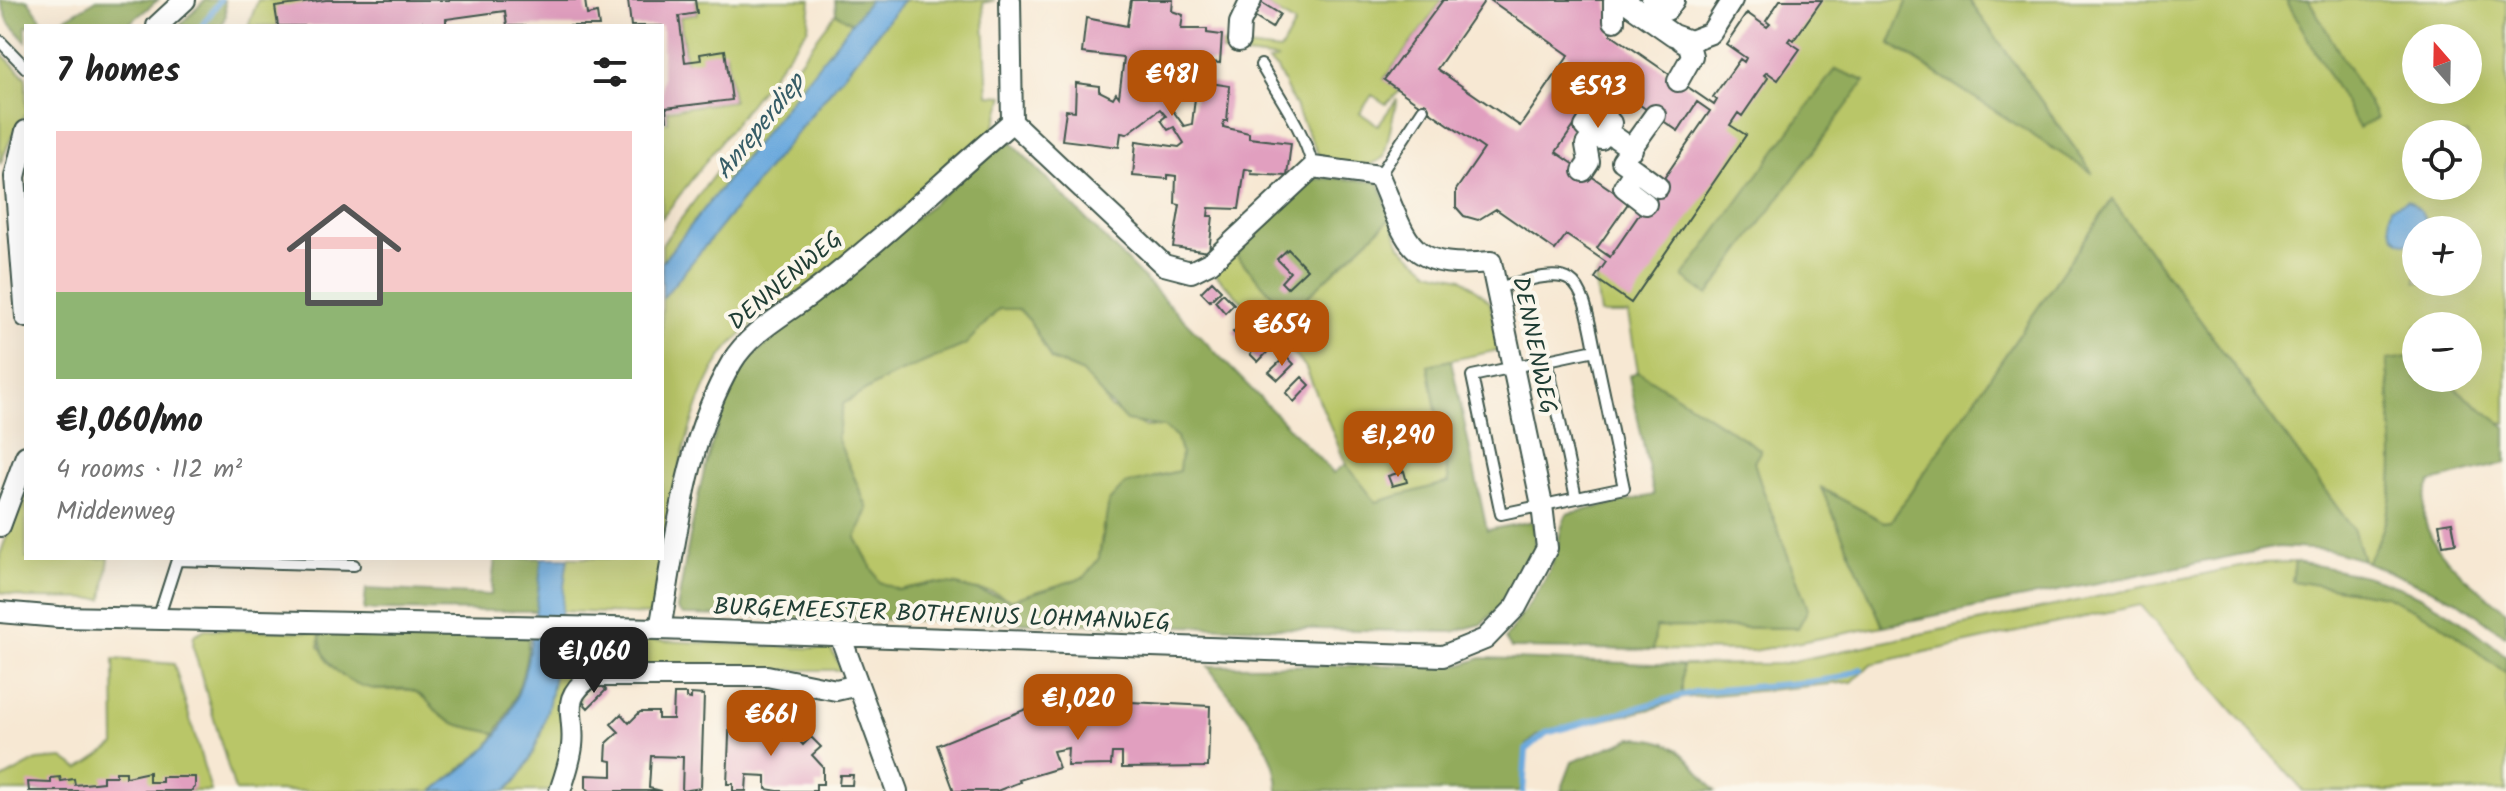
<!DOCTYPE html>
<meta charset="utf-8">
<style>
body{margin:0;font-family:Kalam,sans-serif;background:#f2f2f2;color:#222;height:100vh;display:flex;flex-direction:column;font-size:30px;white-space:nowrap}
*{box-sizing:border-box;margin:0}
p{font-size:26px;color:#767676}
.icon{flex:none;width:44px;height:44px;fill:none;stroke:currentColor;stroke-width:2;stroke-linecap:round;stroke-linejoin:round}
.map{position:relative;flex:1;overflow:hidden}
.drawer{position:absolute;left:24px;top:24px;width:640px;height:536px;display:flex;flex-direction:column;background:#fff;border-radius:0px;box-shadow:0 8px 32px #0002}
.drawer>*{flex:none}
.needle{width:52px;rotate:340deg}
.buttons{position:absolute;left:2402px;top:24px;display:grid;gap:16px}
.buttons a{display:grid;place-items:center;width:80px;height:80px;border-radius:50%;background:#fff;box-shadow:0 8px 32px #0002;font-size:40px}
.price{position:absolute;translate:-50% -68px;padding:0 18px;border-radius:16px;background:#b45309;color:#fff;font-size:26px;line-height:52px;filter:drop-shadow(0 2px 4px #0008)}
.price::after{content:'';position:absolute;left:50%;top:48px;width:24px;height:18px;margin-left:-12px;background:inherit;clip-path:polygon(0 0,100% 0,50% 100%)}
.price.selected{background:#222;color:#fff}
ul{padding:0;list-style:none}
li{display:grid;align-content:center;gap:16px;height:424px;padding:0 32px}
li span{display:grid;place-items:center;height:248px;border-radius:0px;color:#555}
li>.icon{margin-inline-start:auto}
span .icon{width:144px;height:144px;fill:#fffc;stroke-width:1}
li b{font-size:34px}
h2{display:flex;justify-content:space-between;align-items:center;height:96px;padding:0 32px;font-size:34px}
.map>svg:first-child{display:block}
.green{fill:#b9c668;stroke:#6c824e;stroke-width:2;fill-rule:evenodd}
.forest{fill:#92ab5c;stroke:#587448;stroke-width:2;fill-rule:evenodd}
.water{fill:#6aa9dd;stroke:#447388;stroke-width:2}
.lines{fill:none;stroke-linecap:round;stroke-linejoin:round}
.stream{stroke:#6aa9dd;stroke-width:6}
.building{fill:#e19fbf;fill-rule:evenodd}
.lane-casing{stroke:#3f574c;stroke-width:14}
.street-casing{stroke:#3f574c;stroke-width:24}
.lane{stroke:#fff;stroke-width:10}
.street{stroke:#fff;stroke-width:20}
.labels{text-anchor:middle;stroke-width:8;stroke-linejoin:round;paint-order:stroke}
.street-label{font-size:24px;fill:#1f3d34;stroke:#fbf7ec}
.water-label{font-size:26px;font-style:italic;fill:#365d67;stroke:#fbf7ec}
</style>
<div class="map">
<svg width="2506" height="791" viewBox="0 0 2506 791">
<rect width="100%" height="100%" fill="#fbf7ec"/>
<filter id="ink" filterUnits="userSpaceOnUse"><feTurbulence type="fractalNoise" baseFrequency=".0125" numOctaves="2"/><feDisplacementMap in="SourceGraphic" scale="16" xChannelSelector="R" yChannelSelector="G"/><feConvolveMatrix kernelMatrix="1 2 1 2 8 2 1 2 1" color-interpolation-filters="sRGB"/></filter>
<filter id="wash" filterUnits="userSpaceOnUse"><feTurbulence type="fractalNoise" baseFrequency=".006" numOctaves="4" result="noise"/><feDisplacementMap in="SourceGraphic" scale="32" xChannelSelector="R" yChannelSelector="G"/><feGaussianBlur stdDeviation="1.8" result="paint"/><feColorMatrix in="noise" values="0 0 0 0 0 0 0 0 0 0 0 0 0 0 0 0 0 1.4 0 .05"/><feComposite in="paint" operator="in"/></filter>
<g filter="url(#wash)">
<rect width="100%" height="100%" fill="#f7e8d3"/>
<path class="green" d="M258,0H338L279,26H248Z
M696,0H811L808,28L662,218V123L668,122L667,110L733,101L726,53L702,56V61L686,64L680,17L698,14Z
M904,0H995L983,3L988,95L1004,96L993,131C932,182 873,235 810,283C782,305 747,323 725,352C690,397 672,499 662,555V299Z
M1258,0H1443L1384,79L1400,91L1386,104L1372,95L1360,113L1378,125L1397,99L1384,157C1365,172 1338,167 1318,154L1277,69L1268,62L1278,59L1221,52L1222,44L1280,51L1295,24Z
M1809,0H1908L1890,44L2092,172L1969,0H2506V423L2499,422L2451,385L2449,378H2468V326H2416V356L2387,361C2390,426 2407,505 2366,562L2363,560L2353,529L2112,200L1891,521L1884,522L1822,489L1883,626L1753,651L1653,650L1656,627L1797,628L1808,609L1760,482L1754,462L1760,449L1638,371L1628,314H1600L1595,278ZM2416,38H2468V90H2416ZM1835,69L1708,294L1684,277ZM2416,134H2468V186H2416ZM2397,206L2426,224V230H2468V282H2416V242L2412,244L2391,207Z
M836,13L852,23L662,262V244Z
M0,52L26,78V114L15,129L0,164Z
M1391,218L1400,246L1430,271L1462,278L1490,302L1499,350L1428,365L1450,482L1376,503L1346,464L1305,366L1211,270L1236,255L1289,314Z
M999,309H1019L1030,321L1051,360L1081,372L1097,386L1110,408L1145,427H1164L1177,437L1181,453L1179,471L1156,476L1103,525L1099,558L1085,577L1010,600L993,592L932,583L899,590L879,582L856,538L837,438L843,404L887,378L964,345Z
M26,483V558H109L103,599L25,598L0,592V555Z
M568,558H661L651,615L559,611Z
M2295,562L2292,581L2386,596L2434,619L2506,673V791H2303L2140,605L1871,664L1852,682L1682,698V665L1780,664L2218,571L2263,563Z
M205,629L320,632L319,647L376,690H413L432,704L439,714L462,726L496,733L488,747L433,791H235L193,647L194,635Z
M559,636L831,649L842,670H588L553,791H506C548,754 549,688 559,636Z
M114,659L174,664L211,791H0V780L37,760L63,758L79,769L115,745Z"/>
<path class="forest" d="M0,0H28L46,26H26V42L9,23Z
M97,0H158L126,26H51Z
M205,0H224L226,15L221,26H179Z
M835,0H870L852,23L836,13Z
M1908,0H1969L2093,174L1890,43Z
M2286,0H2309L2377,118L2359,128Z
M1835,69L1865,81L1708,295L1683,277Z
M1008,139L1333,473L1346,464L1376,502L1449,482L1428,365L1451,360L1487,530L1533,521L1536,549L1508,599L1482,624L1452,632L683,615L677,609C692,524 704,438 746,362ZM999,309H1019L1030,321L1051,359L1081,372L1126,421L1164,427L1177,437L1181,453L1179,471L1124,485L1109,501L1099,558L1085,577L1011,600L957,585L932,583L899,590L879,582L856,538L868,509L837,438L843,404L887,378L965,345Z
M1336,178L1379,182L1391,218L1289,314L1236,255L1311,179Z
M2112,200L2353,529L2363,560L2328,550L2278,547L1883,626L1821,488L1884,522L1891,521Z
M2416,356V378H2449L2451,385L2506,427V463L2431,482C2401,537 2470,580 2506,611V636L2456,600L2366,562C2407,505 2390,426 2387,360Z
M1638,371L1761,450L1754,462L1760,482L1808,609L1798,628L1656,627L1653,650L1511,648L1505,639C1522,613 1546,586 1555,556C1560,541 1559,528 1567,514L1654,495L1629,376Z
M495,558H542L536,611L364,610L366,589L491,595Z
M2295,562C2388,576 2434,594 2506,656V673L2434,619L2386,596L2292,581Z
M320,632L529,636C526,673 516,702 496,733C478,729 452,727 438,713C431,705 426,698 416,692C403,685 388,692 374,689C344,683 319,663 320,632Z
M1482,658L1682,665V698L1655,708L1537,735L1527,745L1521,791H1278C1278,741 1234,706 1208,666L1461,665Z
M1632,738C1680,738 1685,757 1715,791H1561L1572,762Z"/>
<path class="water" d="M870,0H904L662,299V262Z
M2408,200C2419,208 2427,215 2426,230H2416V242C2393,250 2387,224 2391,207Z
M542,558H568C556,626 560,743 506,791H433C451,777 471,764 487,747C530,702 535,617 542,558Z"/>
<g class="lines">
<path class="stream" d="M202,26L220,0
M1523,791L1526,750L1546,733L1695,692L1809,682L1838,678L1861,669"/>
</g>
<g id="blocks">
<path class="building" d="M326,0H585L587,15L597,13L599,26H507L505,11L446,19V26H423L422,22L400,26H278L275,7Z
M628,0H695L697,13L679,16L685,62L701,60L700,54L725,50L732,100L666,108L667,120L662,121V26H631Z
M1131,0H1173L1172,11L1183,15L1181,29H1207V33L1222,35L1220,63L1158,55L1156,76L1151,80L1184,126L1192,124L1197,81L1230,86L1227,121H1224L1223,127L1249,133V138L1291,143L1287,176L1251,174L1252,170L1245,169L1239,209L1209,208L1208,216H1213L1209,252L1173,247L1180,205L1175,204L1176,176L1168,175V179L1133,176L1136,141L1179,147L1184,143L1174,127L1168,130L1161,120L1166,116L1160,109L1127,134L1121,133L1119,147L1062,140L1066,110L1075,111L1076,83L1099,86V91L1113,98L1116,93L1119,97L1124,58L1082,53L1086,18L1127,26Z
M1443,0H1485L1437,69L1520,126L1569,55L1490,0H1608L1611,34L1714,105L1717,100L1713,97L1740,59L1744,62L1746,58L1726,44L1747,13L1767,27L1770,24L1766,21L1780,0H1822L1794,40L1790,38L1788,41L1800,49L1778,80L1767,72L1764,75L1768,78L1742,116L1738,113L1730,125L1746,135L1631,303L1595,278L1606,262L1566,235L1555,250L1496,209L1478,220L1464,216L1456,207V190L1484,149L1384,80ZM1605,81L1678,131L1697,102L1710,111L1610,257L1597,248L1629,202L1556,152Z
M1259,1L1280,14L1272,28L1251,15Z
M1288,249L1307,269L1287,288L1281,282L1290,272L1277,259Z
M1212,281L1221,290L1210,301L1201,292Z
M1223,293L1234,304L1225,313L1215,301Z
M1250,316L1258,324L1241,340L1233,332Z
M1266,337L1274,345L1258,362L1250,354Z
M1286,356L1294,364L1278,380L1269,372Z
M1302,377L1310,385L1294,402L1286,393Z
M1404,471L1407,482L1392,486L1388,476Z
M2452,522L2456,543L2443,545L2439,524Z
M600,683L606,690L588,708L581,700Z
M674,694H686V698L691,699V694L704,695L701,788L682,791L683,757L651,756L649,788L662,791H590L586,788V775L612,776V761L606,760L607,743L619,732L611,724L621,714L629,723L640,712H658V719H673Z
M1069,699L1210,706L1208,767L1122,768V753H1112L1111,765L1067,766L1068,748L1053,751L1059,768L1019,780L1020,782L997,791H954L937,745L1036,705L1038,711L1069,705Z
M730,712H743V717H747V713H760L759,738L774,739V733H792L803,745L811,737L821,747L812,755L823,767V784H816V791H778L766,789V776L747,775L746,791H733V784H727Z
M116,772H126V777L149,772V782H162V777H195V787L191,791H29L28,782L51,783V778L60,777L61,781L74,779L75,785L103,782V776H116Z
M840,775H853L852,785H839Z"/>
</g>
</g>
<g filter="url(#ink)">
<use href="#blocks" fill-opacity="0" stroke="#3f574c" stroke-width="2"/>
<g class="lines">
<g class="lane-casing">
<path id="lane" d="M0,41L26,68
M1261,65C1281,100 1303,128 1313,167
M1379,176L1423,109
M1497,288C1576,266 1580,269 1595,350
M1595,350L1624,488L1501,514L1472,376Z
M1547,360L1576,498
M158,619L177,560L354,565"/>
</g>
<g class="street-casing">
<path id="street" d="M1623,0L1673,35L1690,41L1711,33L1732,0
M1652,0L1667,10L1674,0
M1614,21V0
M157,26L185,0
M1239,41L1240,23L1251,0
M1678,81L1692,56L1689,45L1681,40
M1598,91L1613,101L1603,117L1611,123L1606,131L1632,149
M1603,117L1595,112L1585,127L1601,139L1606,131
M26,131L15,177L26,317
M1635,170L1622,161L1655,115
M1583,171L1589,162L1586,145L1594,134
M1646,204L1624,187L1635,170L1658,187
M0,526L26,456
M0,612L59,617L660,629L1443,656L1485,639L1516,607L1547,548L1542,505L1491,262C1406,270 1409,244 1379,176L1313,167L1211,262L1191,272L1164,265L1012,122L1010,0
M660,629C676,541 685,441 732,362C750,332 783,316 810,295C880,242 945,179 1012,122
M841,638L897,791
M560,791C565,776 570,762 572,746C576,713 558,701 591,676H767L836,690L858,685"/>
</g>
<use href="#lane" class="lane"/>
<use href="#street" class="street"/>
</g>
</g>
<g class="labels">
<g class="street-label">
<text transform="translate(785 280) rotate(-40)" y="8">DENNENWEG</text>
<text transform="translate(1535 345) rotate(78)" y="8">DENNENWEG</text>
<text transform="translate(942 614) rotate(2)" y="8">BURGEMEESTER BOTHENIUS LOHMANWEG</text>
</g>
<g class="water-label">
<text transform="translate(759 126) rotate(-51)" y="9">Anreperdiep</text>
</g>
</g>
</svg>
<div class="buttons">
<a><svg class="needle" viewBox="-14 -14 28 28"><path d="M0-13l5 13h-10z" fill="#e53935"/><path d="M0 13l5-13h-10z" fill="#767676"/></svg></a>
<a><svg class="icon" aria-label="locate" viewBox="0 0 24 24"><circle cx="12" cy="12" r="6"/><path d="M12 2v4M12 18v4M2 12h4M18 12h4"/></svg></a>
<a>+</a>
<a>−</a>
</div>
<b class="price" style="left:1172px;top:118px">€981</b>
<b class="price" style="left:1598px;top:130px">€593</b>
<b class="price" style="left:1282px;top:368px">€654</b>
<b class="price" style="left:1398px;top:479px">€1,290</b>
<b class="price selected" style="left:594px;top:695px">€1,060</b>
<b class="price" style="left:1078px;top:742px">€1,020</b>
<b class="price" style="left:771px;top:758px">€661</b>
<section class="drawer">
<h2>7 homes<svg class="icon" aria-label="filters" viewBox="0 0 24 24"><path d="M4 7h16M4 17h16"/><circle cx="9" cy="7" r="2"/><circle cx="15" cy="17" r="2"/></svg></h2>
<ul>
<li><span style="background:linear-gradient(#f6c9c9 65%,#8fb573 0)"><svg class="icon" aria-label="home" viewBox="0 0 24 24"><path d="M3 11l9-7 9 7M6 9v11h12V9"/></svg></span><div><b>€1,060/mo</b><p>4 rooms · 112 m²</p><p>Middenweg</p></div></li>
</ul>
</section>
</div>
